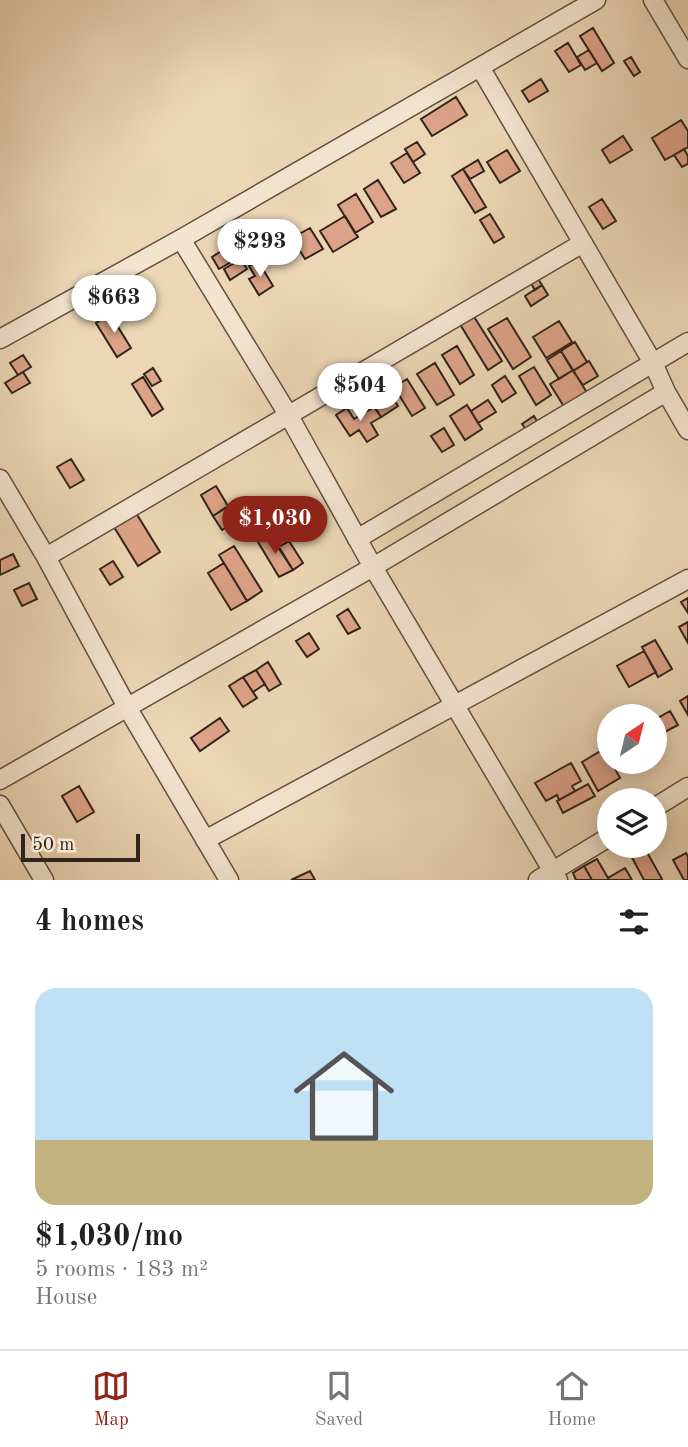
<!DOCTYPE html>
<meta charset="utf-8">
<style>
body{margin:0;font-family:"Old Standard TT",serif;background:#f2f2f2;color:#202124;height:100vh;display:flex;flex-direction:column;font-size:26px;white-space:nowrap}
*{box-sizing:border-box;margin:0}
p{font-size:23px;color:#757577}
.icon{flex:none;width:38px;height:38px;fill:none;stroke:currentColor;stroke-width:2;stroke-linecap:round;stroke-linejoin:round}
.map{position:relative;height:880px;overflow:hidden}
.panel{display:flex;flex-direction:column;background:#fff;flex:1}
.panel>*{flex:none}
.needle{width:46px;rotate:35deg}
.tools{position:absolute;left:597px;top:704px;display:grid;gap:14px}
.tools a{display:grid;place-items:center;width:70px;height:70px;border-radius:50%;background:#fff;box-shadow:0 4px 18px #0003;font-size:35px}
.scale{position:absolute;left:21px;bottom:18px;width:119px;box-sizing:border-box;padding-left:7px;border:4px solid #31241c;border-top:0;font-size:19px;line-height:24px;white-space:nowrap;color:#31241c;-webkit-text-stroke:5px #f3e4cf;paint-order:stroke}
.price{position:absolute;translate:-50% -60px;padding:0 16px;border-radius:24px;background:#fff;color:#222;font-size:23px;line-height:46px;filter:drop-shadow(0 2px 4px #0008)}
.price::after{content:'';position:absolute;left:50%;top:42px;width:21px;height:16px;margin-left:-10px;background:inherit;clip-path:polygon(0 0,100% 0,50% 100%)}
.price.active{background:#8f2418;color:#fff}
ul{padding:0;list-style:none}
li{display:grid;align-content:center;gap:14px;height:371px;padding:0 35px}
li span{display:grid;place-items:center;height:217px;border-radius:21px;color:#555}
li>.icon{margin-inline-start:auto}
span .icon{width:126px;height:126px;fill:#fffc;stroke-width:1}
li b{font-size:30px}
h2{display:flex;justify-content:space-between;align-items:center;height:84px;padding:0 35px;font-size:30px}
.tabs{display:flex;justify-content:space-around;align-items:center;height:98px;border-top:2px solid #e0e0e0;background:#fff;font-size:19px;color:#757577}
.tabs a{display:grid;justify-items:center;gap:4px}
.tabs .active{color:#8f2418}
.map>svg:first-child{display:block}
.building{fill:#dda388;stroke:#31241c;stroke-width:2}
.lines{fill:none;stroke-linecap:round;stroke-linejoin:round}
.street-casing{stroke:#605042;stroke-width:21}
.street{stroke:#f3e4cf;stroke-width:18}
</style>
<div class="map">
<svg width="688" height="880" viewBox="0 0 688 880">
<rect width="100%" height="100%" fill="#ecd6b5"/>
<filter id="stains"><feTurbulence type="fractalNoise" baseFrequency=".00286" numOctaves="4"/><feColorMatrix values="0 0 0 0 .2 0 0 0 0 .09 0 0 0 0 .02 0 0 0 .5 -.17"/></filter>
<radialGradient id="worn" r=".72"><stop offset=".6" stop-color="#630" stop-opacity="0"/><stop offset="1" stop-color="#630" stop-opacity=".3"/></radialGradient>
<path class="building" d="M593,28L614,63L602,71L580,36Z
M568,43L581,65L569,72L555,51Z
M589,50L597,63L585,70L577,57Z
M631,57L640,72L634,76L624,61Z
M541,79L548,91L529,102L522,91Z
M456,97L467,115L432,136L421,119Z
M681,120L688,131V147L665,160L652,138Z
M623,136L632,150L610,163L602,150Z
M417,142L425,154L413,162L405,149Z
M684,149L688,156V164L682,167L674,155Z
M507,150L520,171L500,183L487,162Z
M407,153L420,173L404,183L391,163Z
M478,160L484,171L470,179L463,169Z
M463,169L486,207L475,213L452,176Z
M378,180L396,209L381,217L364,189Z
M356,194L373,222L355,233L338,205Z
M602,199L616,221L603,229L589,207Z
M490,214L504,237L494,243L480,220Z
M345,216L358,237L333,252L320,231Z
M310,228L323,249L305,259L292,238Z
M292,238L298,248L281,259L275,249Z
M223,250L231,262L219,269L212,257Z
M241,259L247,269L230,280L224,269Z
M258,261L273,286L259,295L249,279L255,276L249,266Z
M536,276L542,285L535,290L529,280Z
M542,285L548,295L531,306L525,296Z
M471,312L502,361L488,370L458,321Z
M110,314L131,348L117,357L96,323Z
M507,318L531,357L513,369L488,329Z
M559,321L572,342L546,358L533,337Z
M575,342L587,362L573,371L561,351Z
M457,346L474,375L460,384L442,355Z
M561,351L573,370L559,379L547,360Z
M23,355L31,367L18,375L10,363Z
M589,361L598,376L583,385L573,371Z
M435,363L454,395L437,405L417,374Z
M534,367L551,395L536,405L519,376Z
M153,368L161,381L152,386L144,374Z
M374,368L398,406L381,417L357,379Z
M573,370L589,396L566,410L550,384Z
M23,372L30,383L12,393L5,383Z
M505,376L516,393L502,402L492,385Z
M143,377L163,409L152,416L132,384Z
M407,379L425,408L412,416L394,387Z
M488,400L496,412L478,423L471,411Z
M467,405L482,429L465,440L450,416Z
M374,407L381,417L371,423L378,435L367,442L359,430L350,436L336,415L347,408L354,419Z
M534,416L539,425L528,432L522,424Z
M444,428L454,445L442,452L431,436Z
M71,459L84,480L70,488L57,467Z
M216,486L228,506L213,516L201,495Z
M240,499L249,514L222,530L213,516Z
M136,513L160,552L138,566L114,527Z
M271,534L293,570L279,577L258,542Z
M289,541L303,563L293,570L278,547Z
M234,546L262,591L247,601L219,555Z
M13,554L19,566L0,575V560Z
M113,561L123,577L110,585L100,569Z
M224,563L247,601L231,610L208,573Z
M29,583L37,599L22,606L14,590Z
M688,598V613L681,602Z
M348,609L360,628L348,634L337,616Z
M688,622V643L679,627Z
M309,633L319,649L307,657L296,641Z
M655,640L672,669L658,677L642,647Z
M644,651L656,672L629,687L617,666Z
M268,662L281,684L269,691L256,670Z
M256,670L265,684L253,692L243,677Z
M243,677L257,698L243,707L229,686Z
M688,696V715L680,701Z
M670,711L678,725L665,732L658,718Z
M220,718L229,731L200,751L191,738Z
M604,749L620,778L598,791L582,762Z
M571,763L581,781L572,786L575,791L559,800L557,795L546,801L535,783Z
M588,784L595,796L563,813L557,801Z
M79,786L94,812L77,822L62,796Z
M643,845L662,879L660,880H644L629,852Z
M686,853L688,857V880H684L673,860Z
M597,859L608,878L609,880H592L584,866Z
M584,866L592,880H576L573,873Z
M625,868L632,880H609L608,878Z
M310,871L315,880H291Z"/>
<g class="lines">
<g class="street-casing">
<path id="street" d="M653,0L688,59
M480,67L653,363L666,392L688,430
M181,239L289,416L373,567L558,880
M0,339L181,239L596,0
M0,479L46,557L127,707L229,880
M357,539L688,342
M46,557L583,243
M0,780L373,567L666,392
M0,805L44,880
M654,808L688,787
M205,840L688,579
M538,880L609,837"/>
</g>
<use href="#street" class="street"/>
</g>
<rect width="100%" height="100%" filter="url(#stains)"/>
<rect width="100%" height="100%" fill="url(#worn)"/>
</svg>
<div class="tools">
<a><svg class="needle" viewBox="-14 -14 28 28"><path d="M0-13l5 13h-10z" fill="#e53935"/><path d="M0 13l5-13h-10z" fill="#757577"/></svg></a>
<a><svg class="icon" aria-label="layers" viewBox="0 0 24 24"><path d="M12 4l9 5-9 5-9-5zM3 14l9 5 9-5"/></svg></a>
</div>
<div class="scale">50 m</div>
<b class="price" style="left:260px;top:279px">$293</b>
<b class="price" style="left:114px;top:335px">$663</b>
<b class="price" style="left:360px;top:423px">$504</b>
<b class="price active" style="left:275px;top:556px">$1,030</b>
</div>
<section class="panel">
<h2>4 homes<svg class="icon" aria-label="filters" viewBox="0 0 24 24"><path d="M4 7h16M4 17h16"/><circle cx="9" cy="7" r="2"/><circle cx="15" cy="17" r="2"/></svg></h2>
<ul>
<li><span style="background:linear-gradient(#bfe0f5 70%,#c2b280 0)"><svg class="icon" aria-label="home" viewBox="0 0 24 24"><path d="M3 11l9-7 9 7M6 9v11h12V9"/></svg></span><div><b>$1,030/mo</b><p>5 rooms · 183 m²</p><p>House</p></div></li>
</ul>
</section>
<nav class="tabs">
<a class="active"><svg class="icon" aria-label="map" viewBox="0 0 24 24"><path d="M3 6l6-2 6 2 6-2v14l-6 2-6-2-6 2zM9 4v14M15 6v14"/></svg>Map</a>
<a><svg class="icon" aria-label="saved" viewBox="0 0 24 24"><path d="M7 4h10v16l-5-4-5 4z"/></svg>Saved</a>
<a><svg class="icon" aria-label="home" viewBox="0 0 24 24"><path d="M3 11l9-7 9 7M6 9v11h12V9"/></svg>Home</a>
</nav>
